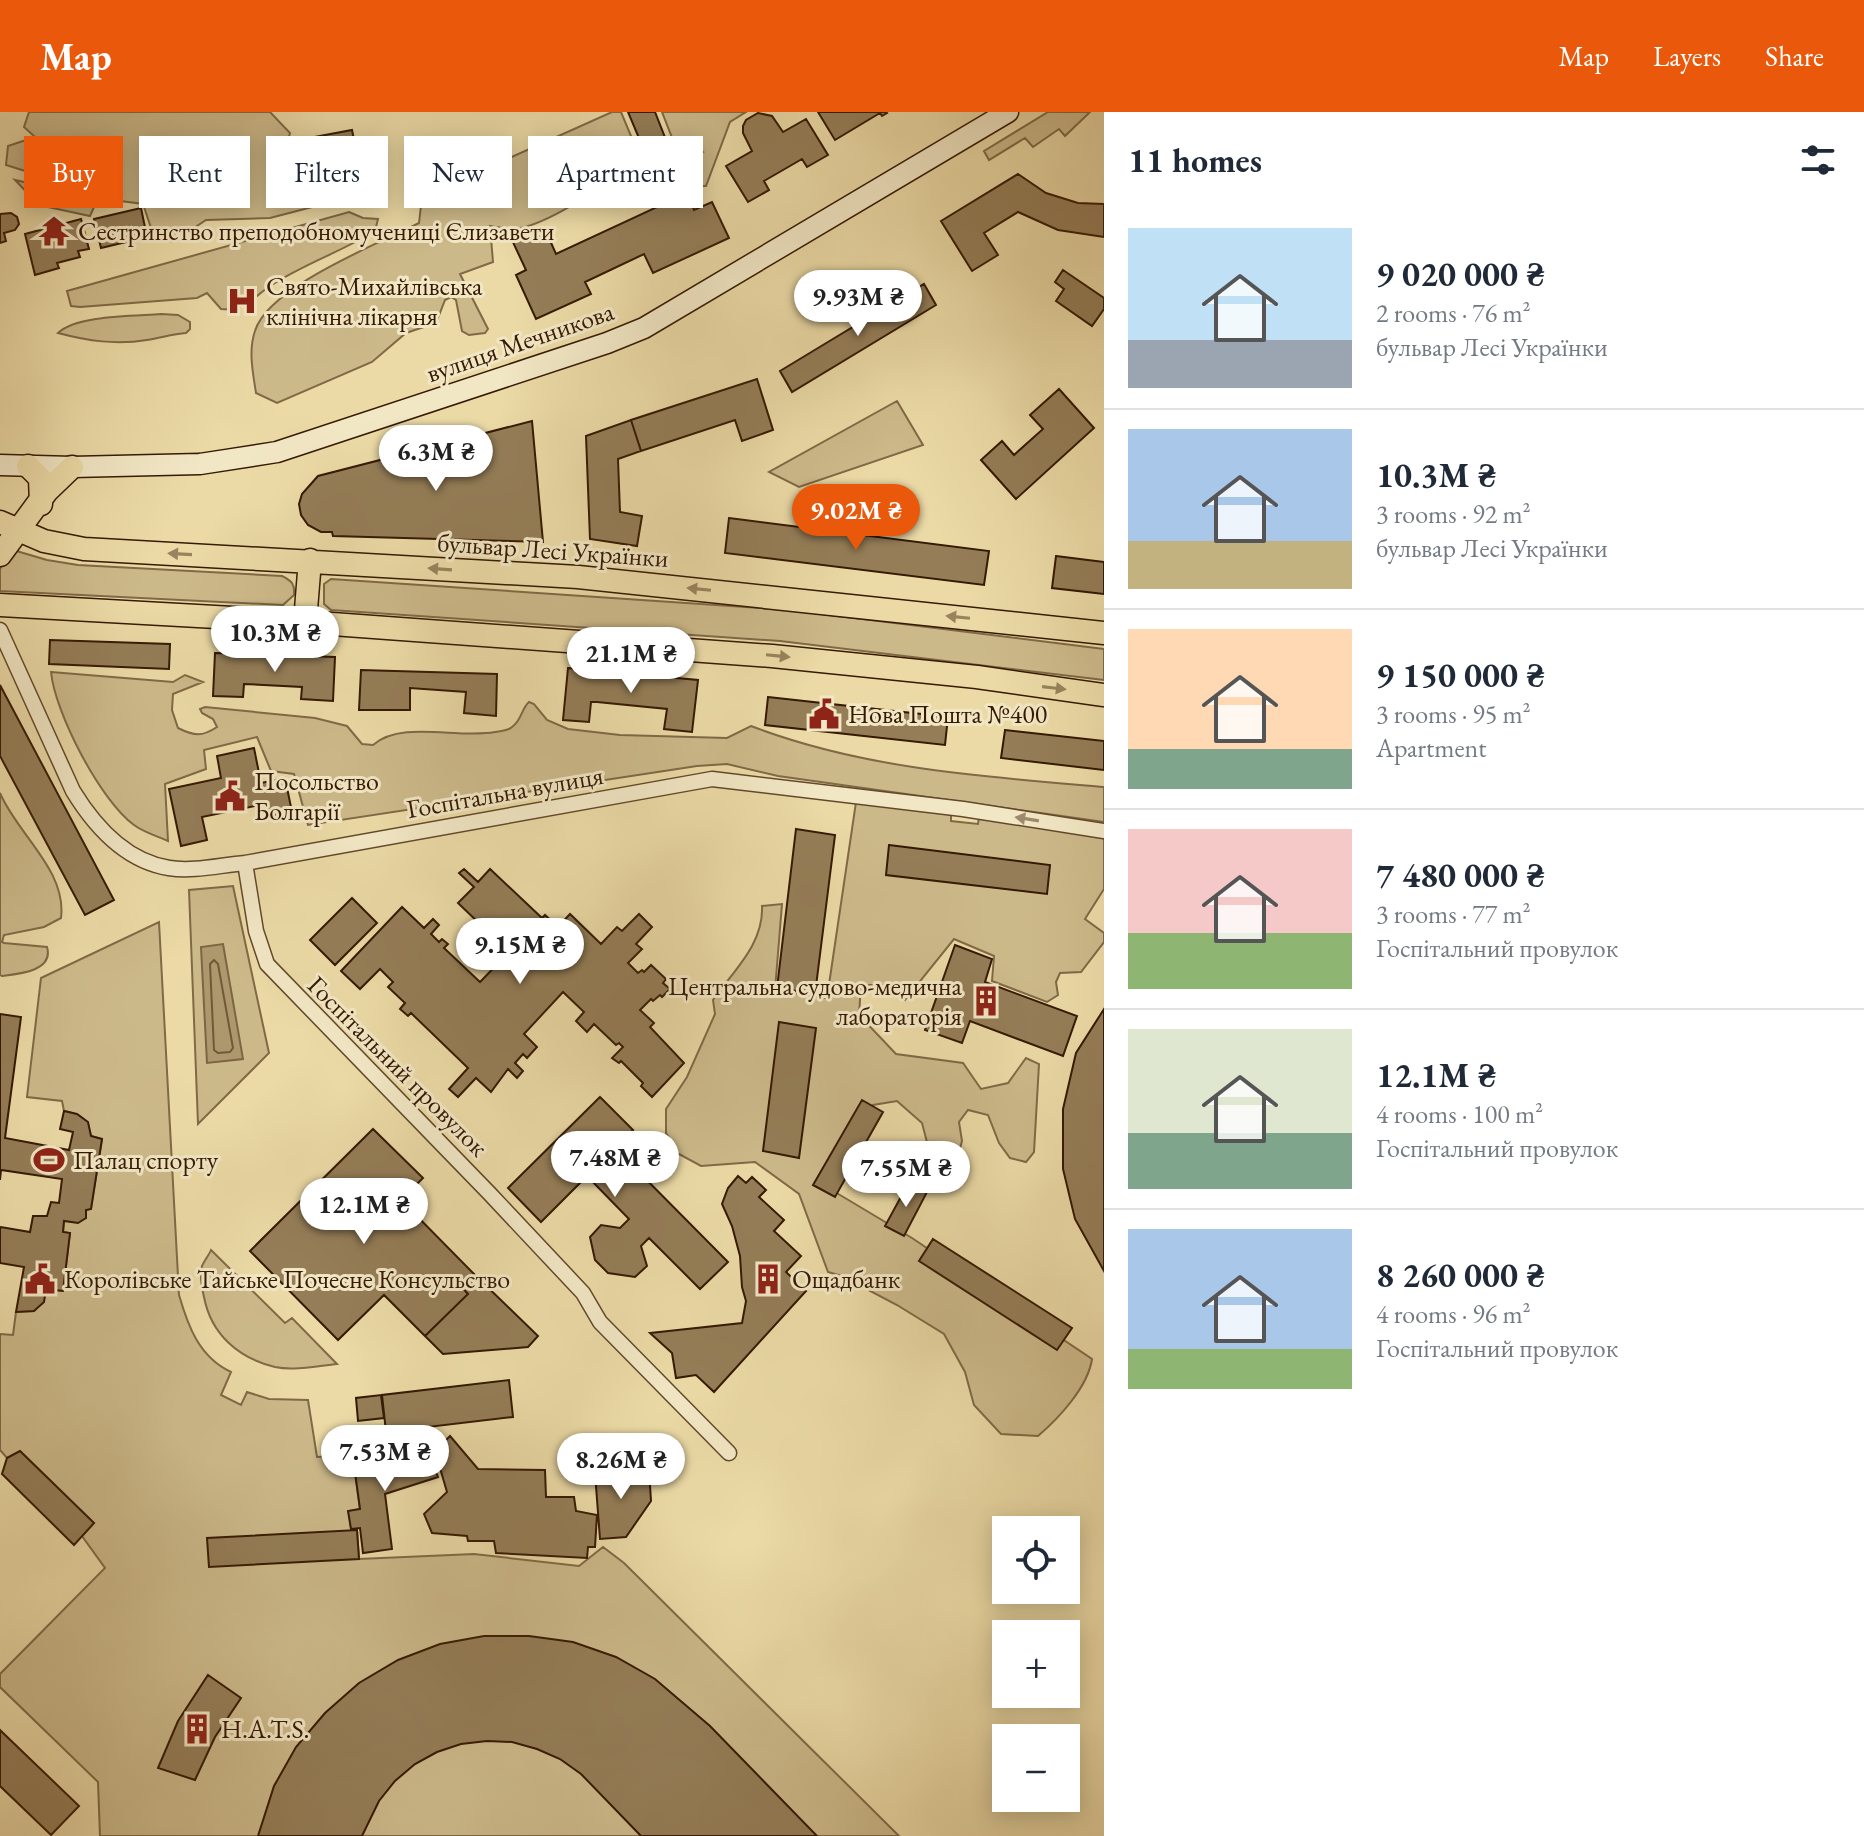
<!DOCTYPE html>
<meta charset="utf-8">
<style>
body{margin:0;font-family:"EB Garamond",serif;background:#f2f2f3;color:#1f2937;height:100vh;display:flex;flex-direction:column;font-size:30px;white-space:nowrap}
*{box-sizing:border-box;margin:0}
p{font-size:26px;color:#747a83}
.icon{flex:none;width:44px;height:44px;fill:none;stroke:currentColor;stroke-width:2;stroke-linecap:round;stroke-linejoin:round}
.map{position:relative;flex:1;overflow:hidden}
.side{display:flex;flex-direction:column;background:#fff;width:760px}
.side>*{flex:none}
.top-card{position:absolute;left:24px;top:24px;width:760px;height:72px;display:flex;gap:16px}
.controls{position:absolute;left:992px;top:1404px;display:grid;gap:16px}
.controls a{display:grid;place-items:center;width:88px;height:88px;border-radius:0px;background:#fff;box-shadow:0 4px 20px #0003;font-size:40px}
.price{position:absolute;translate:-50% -68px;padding:0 18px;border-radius:28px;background:#fff;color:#222;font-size:26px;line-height:52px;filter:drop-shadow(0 2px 4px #0008)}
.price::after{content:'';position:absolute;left:50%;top:48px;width:24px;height:18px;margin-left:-12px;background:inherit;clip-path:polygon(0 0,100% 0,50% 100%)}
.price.selected{background:#ea580c;color:#fff}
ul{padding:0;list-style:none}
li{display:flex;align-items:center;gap:24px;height:200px;padding:0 24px}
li+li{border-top:2px solid #e0e1e3}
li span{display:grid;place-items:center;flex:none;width:224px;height:160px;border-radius:0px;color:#555}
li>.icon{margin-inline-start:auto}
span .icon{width:96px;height:96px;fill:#fffc;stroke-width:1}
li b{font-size:34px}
h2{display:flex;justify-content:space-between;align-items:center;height:96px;padding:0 24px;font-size:34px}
.tag{padding:0 28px;border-radius:0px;background:#fff;box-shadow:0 4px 20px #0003;font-size:28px;line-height:72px}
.tag.selected{background:#ea580c;color:#fff}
header{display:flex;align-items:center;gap:48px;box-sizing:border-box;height:112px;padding:0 40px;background:#ea580c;color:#fff}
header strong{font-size:38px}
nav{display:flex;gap:44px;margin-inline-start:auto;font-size:28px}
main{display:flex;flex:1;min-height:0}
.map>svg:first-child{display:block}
.green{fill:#ccb98a;stroke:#806946;stroke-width:2}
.water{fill:#ad986e;stroke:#7d6543;stroke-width:2}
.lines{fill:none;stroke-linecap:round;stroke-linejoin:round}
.shore{stroke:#715838;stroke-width:2}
.building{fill:#947d57;stroke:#351902;stroke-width:2}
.street-casing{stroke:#62492b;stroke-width:17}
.secondary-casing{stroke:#351902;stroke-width:23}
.primary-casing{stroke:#351902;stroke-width:25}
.street{stroke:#f2e7c5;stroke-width:14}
.secondary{stroke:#f2e7c5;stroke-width:20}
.primary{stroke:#ebdaa6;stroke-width:22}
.oneway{fill:#99835c}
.oneway2{fill:#9d8a6d}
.labels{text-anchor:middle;stroke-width:6;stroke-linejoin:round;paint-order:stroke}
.poi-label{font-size:26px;fill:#351902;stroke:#f2e7c5;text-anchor:start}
.street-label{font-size:26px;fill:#351902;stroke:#f2e7c5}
</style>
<header>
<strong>Map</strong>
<nav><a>Map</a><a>Layers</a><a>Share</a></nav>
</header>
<main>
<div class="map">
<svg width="1104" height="1724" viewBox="0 0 1104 1724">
<rect width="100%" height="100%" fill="#ebdaa6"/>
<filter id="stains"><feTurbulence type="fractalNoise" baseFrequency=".0025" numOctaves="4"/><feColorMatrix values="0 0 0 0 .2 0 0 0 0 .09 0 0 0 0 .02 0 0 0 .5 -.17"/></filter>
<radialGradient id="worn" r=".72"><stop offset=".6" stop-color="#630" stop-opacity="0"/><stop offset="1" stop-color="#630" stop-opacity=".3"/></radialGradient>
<path class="green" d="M29,0H270L290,21L281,54L283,68L292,75L360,59L371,65L374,79L270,106L206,108L173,130L154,125L143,92L98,86L90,104L39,93L15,68L33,72L35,62L6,53L8,34L35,25L24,15Z
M612,0H621L641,48C608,69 559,107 521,116C511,118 500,116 490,114L493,150L460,162L488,217L485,221L469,223L462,219L456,188L451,185L445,188L436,211L406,221L372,250L277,291L256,281C253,261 248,239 255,219C268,175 378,132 419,111L422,85C439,73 457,61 478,60Z
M662,0H746L730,10L706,74H678L675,55L703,40L691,30L681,33L673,28Z
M1048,0H1090L1065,24L1059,17L1033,35L1025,26L989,48L984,39Z
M349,100L363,106L378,107L375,119C341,140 303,152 270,174C254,185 243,200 221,197L207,181L197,186L80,195L71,194L67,179Z
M161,202L178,203L190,210V217L186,221C172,222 161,226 147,228C116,233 88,229 58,221C76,203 135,204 161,202Z
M897,289L923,333L799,375L769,360Z
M13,438L47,448L78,453L282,464C292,469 295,472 294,483L283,493L0,479V457Z
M331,467L789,498L1104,537V568L780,529L331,498L324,492V472Z
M51,560L173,570L185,563L203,570L173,582L172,598L178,616C194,624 202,625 217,615L213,607L202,601L200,597L205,595L315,606L347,614L362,632L373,633C401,608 458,627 495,620C501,619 508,619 512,615C522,608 521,597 529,590L534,592L547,608L568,617L620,623L727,626L751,614C863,657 985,665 1104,675V710L778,664L727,652L697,654L308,713L294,662L271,659L257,625L204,638L206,657L165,672L168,729C157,724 143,720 134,713C100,688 55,601 51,560Z
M0,681C17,722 67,758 61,806L44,815L4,823L2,830L4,831L47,835C54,859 19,862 2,864L0,863Z
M856,690L951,701V709L978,712L979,705L1104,723V777L1085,807L1104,821V830L1081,860L1060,861L1056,870L1058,883L1047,890L992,869L994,844L954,827L905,888L893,873H861L859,903L896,942L963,951L981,977L1008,971L1026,946L1039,952L1034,1040L1026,1050L1010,1046L999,1031L988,1003L968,998L959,1010L962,1029L958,1044L940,1047L929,1038L922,1011L897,989L873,993L829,1070L830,1077L912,1126L1092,1247C1088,1275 1059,1306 1038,1324L1001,1322L974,1293L965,1260L944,1222L897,1193L842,1164L828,1160L799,1082L755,1050L701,1054L677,1041L666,1021V997L687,965L715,902L713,888C733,859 764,832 762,794L782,792L775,878L827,886Z
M233,774L269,941L198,1012L189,778Z
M159,810L179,1183C188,1214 199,1245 231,1260L221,1283L241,1293L247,1280L269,1287L308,1288L317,1345L331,1344L333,1355L354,1353L360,1397L349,1399L351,1418H357L359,1447L474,1442L579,1454L603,1435L624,1451L899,1724H100L98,1670L0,1575V1562L105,1456L82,1424L94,1411L20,1339L7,1346L0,1338V1222L13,1223L16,1200L34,1199L46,1177L63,1179L70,1121L63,1120L64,1109L86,1106V1098L91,1097L102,1027L91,1024C87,1007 80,1002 64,999L62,989L27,985L41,866Z
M211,1138L285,1211L292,1206L337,1252C317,1254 294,1259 275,1255C238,1246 211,1222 204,1185C202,1176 199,1164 202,1154C204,1149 209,1143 211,1138Z"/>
<path class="water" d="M223,832L243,947L207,951L201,835Z"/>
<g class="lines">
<path class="shore" d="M214,848L218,852L233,936L230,940L218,941L214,938L210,852Z"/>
</g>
<path class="building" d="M628,0H655L666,28L644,38Z
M818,0H886L887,1L882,4L880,1L835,28Z
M758,1L772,4L783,20L806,7L828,43L807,55L802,47L764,69L769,78L748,90L726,54L752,39L743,21V14L746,8Z
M352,18L358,47L318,54L317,47L298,51L293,29Z
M1018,62L1046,81L1078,91L1104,92V125L1058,118L1018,100L984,121L998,143L972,159L941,109Z
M687,81L694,98L712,90L729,126L653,161L644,142L585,170L591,182L536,207L516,163L526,158L511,126L520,121L523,128L545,117L556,142Z
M141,96L147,125L101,136L94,107Z
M11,101L17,105L19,112L15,118L4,121L6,129L0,131V102Z
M81,107L89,137L78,139L80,145L57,151L59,156L35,163L25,122Z
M1063,158L1104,186V197L1092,214L1056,189L1064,177L1055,170Z
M924,172L936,193L792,280L780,259Z
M757,267L773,318L742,329L735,308L641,339L631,308Z
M1059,277L1094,316L1016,387L981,348L1002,329L1014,343L1043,317L1030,303Z
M631,308L641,339L618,347L620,400L642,404L637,434L590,427L586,324Z
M532,309L543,430L333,424L332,420H321L308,413L301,403L299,392L302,382L318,364Z
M532,309L543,430L333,424L332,420H321L308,413L301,403L299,392L302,382L318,364Z
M729,406L989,439L984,473L725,441Z
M1056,444L1104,450V482L1052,476Z
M50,528L170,532L169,557L49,552Z
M215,541L335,545L333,589L301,587L302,575L244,572L243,585L213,584Z
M568,556L698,568L692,620L664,617L667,597L597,590H591L589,610L563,608Z
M361,558L497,562L496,604L464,601L466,580L410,576V598H359Z
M0,573L114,788L85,803L0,644Z
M768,585L948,605L945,633L765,613Z
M1005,618L1104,629V658L1001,646Z
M254,636L261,671L285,666L292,700L267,705L264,692L202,705L207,728L181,734L169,677L221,666L217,644Z
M796,717L835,723L815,882L777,876Z
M889,733L1050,753L1047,782L886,763Z
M464,757L478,770L490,757L542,806L545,803L558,815L570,802L601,832L617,815L622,819L639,802L652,815L636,832L642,837L628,851L638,861L642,858L644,860L651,853L666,867L663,871L670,877L662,885L660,883L653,889L651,887L640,898L654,911L650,915L684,951L652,985L641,974L643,971L621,949L619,951L612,946L623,935L619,931L616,933L594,912L587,920L576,909L584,900L563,880L524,922L537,935L527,946L523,942L515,951L523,959L517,966L508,957L491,980L476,966L458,985L449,977L468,956L411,901L408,904L400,897L405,891L388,875L393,870L380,857L360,877L341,859L402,795L424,816L433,807L439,813L431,822L439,830L442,827L448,832L444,836L480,870L509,840L458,791L474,775L459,761Z
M352,786L377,811L335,853L310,828Z
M955,833L992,847L985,870L1077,904L1063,944L970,909L962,931L925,918Z
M1104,897V1159L1075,1107L1063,1057V997L1076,941Z
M0,902L21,905L5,1026L69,1038L73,1020L60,1017L64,999L77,1002L88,1010L91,1024L102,1027L91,1097L86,1098V1106L78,1111L64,1109L63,1120L70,1121L63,1179L46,1177L44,1190L34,1199L16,1200L24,1155L0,1151V1117L1,1115L30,1120L33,1104H47L51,1090L59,1091L62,1067L1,1058L0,1068Z
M779,910L816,916L799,1046L763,1039Z
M600,985L633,1018L615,1036L728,1150L700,1177L649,1126L641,1134L647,1154L635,1165L608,1161L595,1148L590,1125L601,1113L620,1116L629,1107L587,1064L541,1110L508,1076Z
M862,988L883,1000L835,1085L813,1073Z
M373,1017L423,1066L401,1088L474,1162L461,1174L468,1182L425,1224L384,1183L338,1228L250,1139Z
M738,1064L746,1071L752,1065L766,1078L759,1085L784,1108L774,1119L801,1144L786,1160L806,1179L714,1280L696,1263L676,1266L672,1241L650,1221L742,1211L746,1189L742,1175L740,1144L732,1114L722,1092L728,1076Z
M909,1070L927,1080L904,1124L885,1114Z
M933,1127L1072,1216L1057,1238L919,1149Z
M474,1162L538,1224L528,1235L443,1242L425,1224L468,1182L461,1174Z
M509,1268L513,1305L386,1320L382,1283Z
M381,1283L384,1306L358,1309L356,1286Z
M450,1324L478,1357L545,1358L546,1385H574L576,1399L597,1403L595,1435H588L587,1446L496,1441L494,1429H468L467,1424L432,1421L424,1402L447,1380L435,1339Z
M427,1336L438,1365L385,1382L392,1437L363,1441L360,1416L351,1417L348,1399L360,1397L354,1353Z
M20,1339L94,1411L74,1433L2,1362L7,1346Z
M649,1357L651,1389L626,1425L600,1427L595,1361Z
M357,1418L359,1447L209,1455L207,1426Z
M484,1524H529L573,1530L616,1545L655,1567L710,1614L817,1724H641L581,1662L560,1647L537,1637L512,1630L487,1629L461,1632L437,1640L415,1652L395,1669L379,1689L362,1724H258L274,1674L296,1635L325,1601L359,1571L398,1548L440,1532Z
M208,1563L241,1586L215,1625L195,1668L158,1656L178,1609Z
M0,1618L79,1694L51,1723L0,1674Z"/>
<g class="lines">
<g class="street-casing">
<path id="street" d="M0,518L73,679C95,715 125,749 169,756C193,760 221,753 245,751L712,667L963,697L1104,719
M245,751L256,819L267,852L490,1082L583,1181L600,1210L729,1341"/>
</g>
<g class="secondary-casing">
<path id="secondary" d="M0,353L72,355L200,352L277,340L607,231L644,216L1008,0"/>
</g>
<g class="primary-casing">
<path id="primary" d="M28,354L40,366L41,392
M0,410L44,429L84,437L578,465L1104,521
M0,443L47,379L72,355
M0,493L305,510L772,544L977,565L1104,583
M305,510L310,448"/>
</g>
<use href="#street" class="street"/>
<use href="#secondary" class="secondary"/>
<use href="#primary" class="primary"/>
</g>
<defs><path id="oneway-solid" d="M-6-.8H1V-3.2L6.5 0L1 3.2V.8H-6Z" transform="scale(2)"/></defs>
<g class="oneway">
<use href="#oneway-solid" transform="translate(180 442) rotate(-177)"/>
<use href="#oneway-solid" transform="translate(440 457) rotate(-176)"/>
<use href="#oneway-solid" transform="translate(699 477) rotate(-174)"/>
<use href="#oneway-solid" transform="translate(958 505) rotate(-174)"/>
<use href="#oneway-solid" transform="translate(778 544) rotate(6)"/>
<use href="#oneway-solid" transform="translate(1054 576) rotate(7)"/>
</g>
<use class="oneway2" href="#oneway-solid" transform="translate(1027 707) rotate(-171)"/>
<defs>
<g id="temple-bare" transform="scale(2.4)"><path d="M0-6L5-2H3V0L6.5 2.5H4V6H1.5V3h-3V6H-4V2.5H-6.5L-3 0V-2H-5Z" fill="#8f2418" stroke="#f2e7c5" stroke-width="2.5" paint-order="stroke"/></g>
<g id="hospital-bare" transform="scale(2.4)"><path d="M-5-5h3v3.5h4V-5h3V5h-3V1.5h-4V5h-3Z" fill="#8f2418" stroke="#f2e7c5" stroke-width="2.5" paint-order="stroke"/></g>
<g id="civic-bare" transform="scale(2.4)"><path d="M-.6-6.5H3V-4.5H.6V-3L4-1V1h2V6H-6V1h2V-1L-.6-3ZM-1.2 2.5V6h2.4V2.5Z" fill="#8f2418" stroke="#f2e7c5" stroke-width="2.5" paint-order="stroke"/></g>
<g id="building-bare" transform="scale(2.4)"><path d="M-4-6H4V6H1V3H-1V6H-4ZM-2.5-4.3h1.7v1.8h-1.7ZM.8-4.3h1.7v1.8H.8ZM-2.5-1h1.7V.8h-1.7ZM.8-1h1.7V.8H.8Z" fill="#8f2418" stroke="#f2e7c5" stroke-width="2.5" paint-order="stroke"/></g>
<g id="stadium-bare" transform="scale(2.4)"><path d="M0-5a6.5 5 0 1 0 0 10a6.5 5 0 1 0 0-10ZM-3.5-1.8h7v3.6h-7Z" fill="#8f2418" stroke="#f2e7c5" stroke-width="2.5" paint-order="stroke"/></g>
</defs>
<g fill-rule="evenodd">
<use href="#temple-bare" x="54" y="119"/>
<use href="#hospital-bare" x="242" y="189"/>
<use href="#civic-bare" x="824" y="602"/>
<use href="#civic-bare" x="230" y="684"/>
<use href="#building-bare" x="986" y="889"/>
<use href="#stadium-bare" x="49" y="1048"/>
<use href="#civic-bare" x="40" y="1167"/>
<use href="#building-bare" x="768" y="1167"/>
<use href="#building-bare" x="197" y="1617"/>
</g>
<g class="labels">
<g class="poi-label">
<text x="78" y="128">Сестринство преподобномучениці Єлизавети</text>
<text x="266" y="183">Свято-Михайлівська<tspan x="266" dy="30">клінічна лікарня</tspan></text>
<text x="848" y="611">Нова Пошта №400</text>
<text x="254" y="678">Посольство<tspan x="254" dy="30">Болгарії</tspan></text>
<text x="962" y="883" text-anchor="end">Центральна судово-медична<tspan x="962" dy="30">лабораторія</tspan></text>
<text x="73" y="1057">Палац спорту</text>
<text x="64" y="1176">Королівське Тайське Почесне Консульство</text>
<text x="792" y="1176">Ощадбанк</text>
<text x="221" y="1626">H.A.T.S.</text>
</g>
<g class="street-label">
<text transform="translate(520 230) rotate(-19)" y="9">вулиця Мечникова</text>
<text transform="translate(553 438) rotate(4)" y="9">бульвар Лесі Українки</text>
<text transform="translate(505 680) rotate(-10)" y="9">Госпітальна вулиця</text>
<text transform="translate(398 954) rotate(45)" y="9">Госпітальний провулок</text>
</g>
</g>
<rect width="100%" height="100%" filter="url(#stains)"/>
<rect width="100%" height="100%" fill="url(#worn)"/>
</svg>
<div class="controls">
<a><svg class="icon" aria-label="locate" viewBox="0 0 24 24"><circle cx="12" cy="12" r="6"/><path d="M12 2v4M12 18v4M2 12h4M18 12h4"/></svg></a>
<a>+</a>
<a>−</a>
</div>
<b class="price" style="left:858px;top:226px">9.93M ₴</b>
<b class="price" style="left:436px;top:381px">6.3M ₴</b>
<b class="price selected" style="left:856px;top:440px">9.02M ₴</b>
<b class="price" style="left:275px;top:562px">10.3M ₴</b>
<b class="price" style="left:631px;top:583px">21.1M ₴</b>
<b class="price" style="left:520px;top:874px">9.15M ₴</b>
<b class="price" style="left:615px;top:1087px">7.48M ₴</b>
<b class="price" style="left:906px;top:1097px">7.55M ₴</b>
<b class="price" style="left:364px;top:1134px">12.1M ₴</b>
<b class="price" style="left:385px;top:1381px">7.53M ₴</b>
<b class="price" style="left:621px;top:1389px">8.26M ₴</b>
<div class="top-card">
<a class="tag selected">Buy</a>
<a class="tag">Rent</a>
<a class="tag">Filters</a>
<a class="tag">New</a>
<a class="tag">Apartment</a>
</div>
</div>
<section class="side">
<h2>11 homes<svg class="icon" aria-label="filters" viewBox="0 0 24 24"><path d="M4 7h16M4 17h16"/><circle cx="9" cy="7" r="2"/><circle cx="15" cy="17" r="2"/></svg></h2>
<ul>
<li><span style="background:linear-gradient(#bfe0f5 70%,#9aa5b1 0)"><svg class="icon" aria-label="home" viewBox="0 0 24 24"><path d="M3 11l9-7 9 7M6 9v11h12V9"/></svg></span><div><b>9 020 000 ₴</b><p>2 rooms · 76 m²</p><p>бульвар Лесі Українки</p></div></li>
<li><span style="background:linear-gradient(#a9c7e8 70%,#c2b280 0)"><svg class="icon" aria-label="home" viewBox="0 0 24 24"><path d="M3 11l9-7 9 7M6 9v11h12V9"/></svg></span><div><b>10.3M ₴</b><p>3 rooms · 92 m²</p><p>бульвар Лесі Українки</p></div></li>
<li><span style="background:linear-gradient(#ffd9b3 75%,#7fa58c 0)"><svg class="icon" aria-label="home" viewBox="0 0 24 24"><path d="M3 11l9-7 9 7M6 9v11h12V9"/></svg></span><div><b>9 150 000 ₴</b><p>3 rooms · 95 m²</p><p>Apartment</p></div></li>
<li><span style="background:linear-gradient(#f6c9c9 65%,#8fb573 0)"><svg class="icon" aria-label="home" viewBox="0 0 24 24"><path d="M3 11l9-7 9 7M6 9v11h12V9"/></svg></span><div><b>7 480 000 ₴</b><p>3 rooms · 77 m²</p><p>Госпітальний провулок</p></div></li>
<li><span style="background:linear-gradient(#dfe7d0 65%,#7fa58c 0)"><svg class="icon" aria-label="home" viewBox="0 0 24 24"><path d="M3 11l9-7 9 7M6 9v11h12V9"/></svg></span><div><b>12.1M ₴</b><p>4 rooms · 100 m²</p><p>Госпітальний провулок</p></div></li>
<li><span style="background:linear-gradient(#a9c7e8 75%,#8fb573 0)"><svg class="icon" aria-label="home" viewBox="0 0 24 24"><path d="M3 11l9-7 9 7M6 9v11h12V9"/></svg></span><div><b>8 260 000 ₴</b><p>4 rooms · 96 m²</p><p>Госпітальний провулок</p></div></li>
</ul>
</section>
</main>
